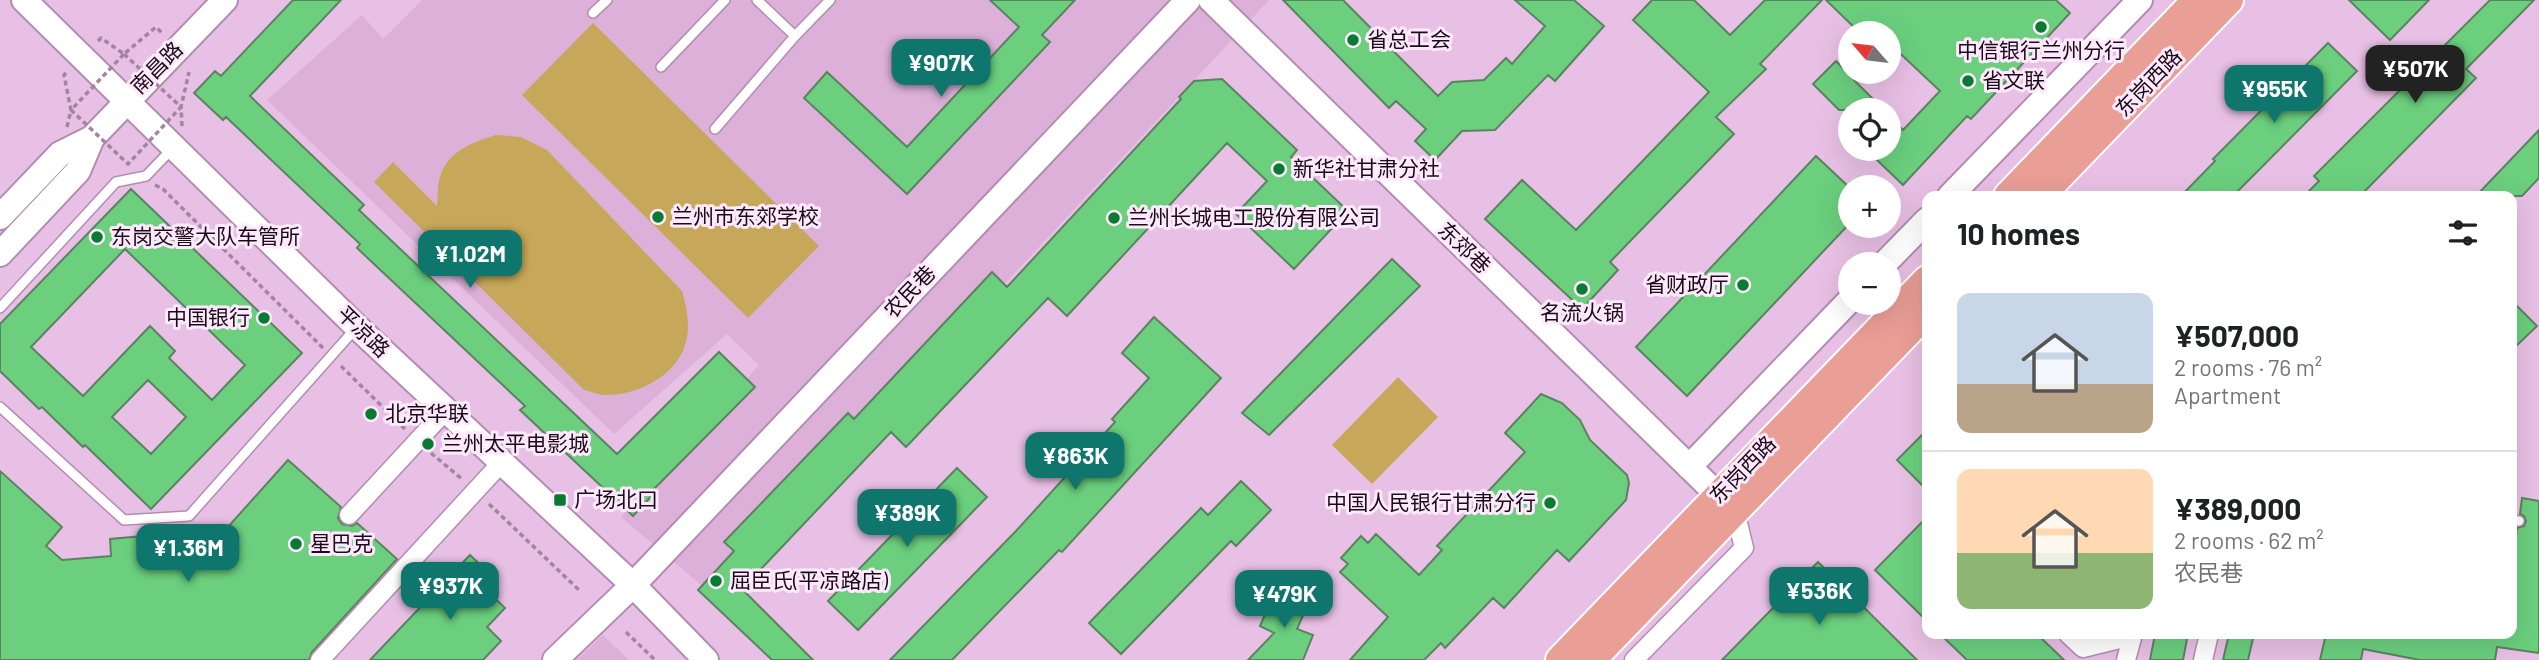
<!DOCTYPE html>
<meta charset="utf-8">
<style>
body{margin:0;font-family:Barlow,"Noto Sans SC",sans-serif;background:#f2f2f2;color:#202124;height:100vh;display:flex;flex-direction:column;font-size:26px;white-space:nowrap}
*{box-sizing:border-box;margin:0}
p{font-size:23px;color:#757577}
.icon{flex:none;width:38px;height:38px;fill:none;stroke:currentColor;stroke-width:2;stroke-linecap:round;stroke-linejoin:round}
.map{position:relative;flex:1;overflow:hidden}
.details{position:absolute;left:1922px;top:191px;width:595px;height:448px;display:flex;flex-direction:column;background:#fff;border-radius:14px;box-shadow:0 7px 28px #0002}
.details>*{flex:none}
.needle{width:46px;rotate:298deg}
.fabs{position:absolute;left:1838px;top:21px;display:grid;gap:14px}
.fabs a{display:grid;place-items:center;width:63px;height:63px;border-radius:50%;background:#fff;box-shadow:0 7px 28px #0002;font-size:35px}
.price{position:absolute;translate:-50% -60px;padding:0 16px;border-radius:14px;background:#0f766e;color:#fff;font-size:23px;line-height:46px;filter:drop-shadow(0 2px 4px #0008)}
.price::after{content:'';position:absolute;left:50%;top:42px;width:21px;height:16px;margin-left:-10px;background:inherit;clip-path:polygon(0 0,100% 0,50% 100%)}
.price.selected{background:#222;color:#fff}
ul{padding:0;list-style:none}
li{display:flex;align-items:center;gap:21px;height:175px;padding:0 35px}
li+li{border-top:2px solid #e0e0e0}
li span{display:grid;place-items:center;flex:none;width:196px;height:140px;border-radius:14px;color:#555}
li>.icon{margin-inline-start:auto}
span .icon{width:84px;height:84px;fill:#fffc;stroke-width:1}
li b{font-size:30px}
h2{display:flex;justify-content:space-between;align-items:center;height:84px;padding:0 35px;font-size:30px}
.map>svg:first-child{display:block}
.built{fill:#dcb0d9}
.green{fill:#c7a85a}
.building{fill:#6bcf7e;stroke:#5c8361;stroke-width:2;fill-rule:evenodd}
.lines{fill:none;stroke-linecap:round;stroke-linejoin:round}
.lane-casing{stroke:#b38db0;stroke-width:12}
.street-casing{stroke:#b38db0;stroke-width:21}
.secondary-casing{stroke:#b38db0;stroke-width:28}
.primary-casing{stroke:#fff;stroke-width:32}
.path{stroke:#a384a1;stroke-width:3.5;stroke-dasharray:5 3.5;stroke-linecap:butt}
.lane{stroke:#fff;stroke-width:9}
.street{stroke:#fff;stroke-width:18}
.secondary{stroke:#fff;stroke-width:24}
.primary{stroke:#e99e96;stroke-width:28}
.path-bridge{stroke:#a384a1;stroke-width:3.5;stroke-dasharray:5 3.5;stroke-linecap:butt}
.poi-dot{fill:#087b32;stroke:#fde9fb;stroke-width:2.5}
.labels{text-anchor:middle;stroke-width:6;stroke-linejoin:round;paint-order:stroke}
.poi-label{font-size:21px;fill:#190b18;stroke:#fde9fb;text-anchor:start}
.street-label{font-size:21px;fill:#190b18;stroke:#fde9fb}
</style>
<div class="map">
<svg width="2539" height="660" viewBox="0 0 2539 660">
<rect width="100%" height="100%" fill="#e8c0e5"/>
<path class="built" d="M422,0H1269L714,596L621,517L759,365L727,334L614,434L267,100L362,15L383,39Z
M603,635L629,660H577Z"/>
<path class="green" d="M593,23L819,246L748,318L522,95Z
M496,135L521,137L547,150L682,291C687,309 691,327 685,345C676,376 636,396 605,395C598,395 590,391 584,390L374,182L393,162L437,206C438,197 437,186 440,177C448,151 471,143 496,135Z
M1398,377L1438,417L1372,484L1332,445Z"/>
<path class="building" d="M293,0H341L250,96L364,205L359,210L617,454L719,352L755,387L654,489L656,491L633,516L520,410L525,406L357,248L360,244L226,117L223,120L194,93L215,71L221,76Z
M990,0H1075L1042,35L1050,42L907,194L804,98L827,72L907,147L1019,27Z
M1283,0H1343L1438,96L1452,82L1484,80L1506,58L1512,64L1545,26L1515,0H1574L1604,26L1555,81L1548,75L1495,130L1462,131L1435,160L1415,141L1426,129L1396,101L1389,108Z
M1652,0H1694L1730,35L1765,0H1822L1760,64L1766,69L1716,117L1734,134L1610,262L1618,270L1582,309L1485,219L1522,180L1576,230L1709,92L1633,20Z
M1826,0H2056L2070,13L1971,119L1967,116L1903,185L1876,159L1888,149V115L1903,130L1940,91L1888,42V33H1860Z
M2349,0H2429L2390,40Z
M2490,0H2534L2466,69L2476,78L2360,196H2304L2319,181L2314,176Z
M2328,43L2357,71L2233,196H2181L2215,161L2213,159Z
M1836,61L1850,76L1884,110H1839L1813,84Z
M1222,79L1297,150L1291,157L1348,211L1294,269L1236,214L1267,181L1227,143L1067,316L1048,298L906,447L891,432L742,589L813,660H772L698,590L734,551L724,542L848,413L854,419L992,272L1007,287L1181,99L1179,97L1194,81Z
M2539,130V178L2522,196H2476Z
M1816,156L1850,188V223L1687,396L1636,347Z
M131,189L302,353L151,509L85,445L83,447L42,407L39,409L0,371V324ZM125,249L245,365L212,400L169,358L175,351L150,326L83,396L31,347ZM148,380L186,417L151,454L112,417Z
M1392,259L1420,286L1269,435L1242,413Z
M2511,300L2537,326L2511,351Z
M1154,317L1221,378L1062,552L1059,550L952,660H890L1016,531L1115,422L1112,419L1149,378L1122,353Z
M1541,394L1562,403L1580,420L1590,440L1627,475L1629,483L1626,500L1569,561L1557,550L1504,608L1493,598L1445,648L1441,643L1424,660H1350L1388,617L1340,572L1348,564L1341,558L1361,536L1368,543L1376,534L1419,575L1442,550L1437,546L1525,452L1505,433Z
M1927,430V490L1897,460Z
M288,460L341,507L338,518L342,524L352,526L357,523L397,559L312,652L309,660H0V471L62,527L46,546L62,560L111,556L110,539L199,531L201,557Z
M957,468L987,497L858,630L828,601Z
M1241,481L1271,510L1236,546L1231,541L1121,654L1089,623L1201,508L1208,515Z
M2522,498L2539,501V653L2497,647L2495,660H2420L2363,649L2361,660H2320L2326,634H2511V571L2517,528L2524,526L2526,521L2524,516L2520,514Z
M1927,517V621L1875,570Z
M470,555L491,575L481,585L505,608L487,627L501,641L483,660H370Z
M1818,562L1917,660H1722Z
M1276,589L1308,604L1297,629L1313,635L1303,660H1248L1274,633L1260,626Z
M1940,634H2037L2064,660H1967Z
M2155,634H2188L2183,660H2150Z
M2229,634H2254L2248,660H2223Z"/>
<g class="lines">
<g class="lane-casing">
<path id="lane" d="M757,0L795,36
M593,13L607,0
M661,67L725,0
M715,129L795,36L830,0
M0,308L116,182L146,176L172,149
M0,407L124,520L189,516L356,328
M2511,520L2519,521"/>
</g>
<g class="street-casing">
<path id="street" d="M349,515L446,410
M2068,634L2083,648L2132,636
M320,660L502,462
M1634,660L1744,548L1735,511
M2126,660L2133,634
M2203,660L2209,634"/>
</g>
<g class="secondary-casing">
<path id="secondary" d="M24,0L357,327L633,585L706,660
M1211,0L1718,495
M1950,196L2140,0
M0,217L60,154L92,138
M0,254L78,171L92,138L225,0
M1884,264L1927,220
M1689,467L1850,300
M555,660L633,585L1188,0"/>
</g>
<g class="primary-casing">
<path id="primary" d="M2008,196L2197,0
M2040,196L2229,0
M1560,660L1927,280
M1591,660L1927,312"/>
</g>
<path class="path" d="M98,41L101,38L124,54L156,27L163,34
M182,126L181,107L189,72
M67,127L71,110L64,75L68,71
M155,185L163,189L323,348
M341,366L405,429
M431,453L463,480
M489,504L580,591
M626,632L655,660"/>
<use href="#lane" class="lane"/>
<use href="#street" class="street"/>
<use href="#secondary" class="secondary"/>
<use href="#primary" class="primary"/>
<path class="path-bridge" d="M124,54L181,107L128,164L71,110Z"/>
</g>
<g class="poi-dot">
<circle cx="2041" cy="27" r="7"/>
<circle cx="1353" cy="40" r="7"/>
<circle cx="1968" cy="81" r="7"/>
<circle cx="1279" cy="169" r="7"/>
<circle cx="658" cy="217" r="7"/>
<circle cx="1114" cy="218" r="7"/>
<circle cx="97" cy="237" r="7"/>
<circle cx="1743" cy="285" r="7"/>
<circle cx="1582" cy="289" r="7"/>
<circle cx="264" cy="318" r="7"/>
<circle cx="371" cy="414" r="7"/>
<circle cx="428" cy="444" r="7"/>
<rect x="553" y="493" width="14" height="14" rx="3.5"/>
<circle cx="1550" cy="503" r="7"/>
<circle cx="296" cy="544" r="7"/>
<circle cx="716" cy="581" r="7"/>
</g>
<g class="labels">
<g class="poi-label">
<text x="1367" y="47">省总工会</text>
<text x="2041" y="58" text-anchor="middle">中信银行兰州分行</text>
<text x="1982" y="88">省文联</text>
<text x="1293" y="176">新华社甘肃分社</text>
<text x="672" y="224">兰州市东郊学校</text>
<text x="1128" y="225">兰州长城电工股份有限公司</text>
<text x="111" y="244">东岗交警大队车管所</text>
<text x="1729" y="292" text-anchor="end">省财政厅</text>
<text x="1582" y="320" text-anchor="middle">名流火锅</text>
<text x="250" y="325" text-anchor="end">中国银行</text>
<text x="385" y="421">北京华联</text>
<text x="442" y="451">兰州太平电影城</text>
<text x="574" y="507">广场北口</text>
<text x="1536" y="510" text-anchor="end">中国人民银行甘肃分行</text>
<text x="310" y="551">星巴克</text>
<text x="730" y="588">屈臣氏(平凉路店)</text>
</g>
<g class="street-label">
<text transform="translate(157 68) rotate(-45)" y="7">南昌路</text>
<text transform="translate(2149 83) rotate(-46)" y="7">东岗西路</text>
<text transform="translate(1464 248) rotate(44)" y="7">东郊巷</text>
<text transform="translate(910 292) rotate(-46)" y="7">农民巷</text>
<text transform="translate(363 332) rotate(44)" y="7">平凉路</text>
<text transform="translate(1743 470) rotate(-46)" y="7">东岗西路</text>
</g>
</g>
</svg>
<div class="fabs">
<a><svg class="needle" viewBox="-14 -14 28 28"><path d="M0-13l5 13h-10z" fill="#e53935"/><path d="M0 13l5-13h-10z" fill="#757577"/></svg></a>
<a><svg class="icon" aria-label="locate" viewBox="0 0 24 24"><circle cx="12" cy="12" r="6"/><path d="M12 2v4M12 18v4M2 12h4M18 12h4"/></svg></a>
<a>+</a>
<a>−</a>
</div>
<b class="price" style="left:941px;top:99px">¥907K</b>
<b class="price selected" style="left:2415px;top:105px">¥507K</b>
<b class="price" style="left:2274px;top:125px">¥955K</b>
<b class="price" style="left:470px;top:290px">¥1.02M</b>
<b class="price" style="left:1075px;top:492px">¥863K</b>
<b class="price" style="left:907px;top:549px">¥389K</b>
<b class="price" style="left:188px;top:584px">¥1.36M</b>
<b class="price" style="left:450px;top:622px">¥937K</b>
<b class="price" style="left:1819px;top:627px">¥536K</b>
<b class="price" style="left:1284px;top:630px">¥479K</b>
<section class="details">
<h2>10 homes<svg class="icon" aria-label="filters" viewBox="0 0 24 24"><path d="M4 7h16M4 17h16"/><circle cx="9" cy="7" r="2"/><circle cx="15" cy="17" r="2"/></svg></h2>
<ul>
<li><span style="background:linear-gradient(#c9d6e8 65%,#b9a48a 0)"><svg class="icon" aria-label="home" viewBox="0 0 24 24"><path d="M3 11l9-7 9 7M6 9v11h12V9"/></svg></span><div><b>¥507,000</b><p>2 rooms · 76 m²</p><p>Apartment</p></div></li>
<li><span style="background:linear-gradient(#ffd9b3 60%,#8fb573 0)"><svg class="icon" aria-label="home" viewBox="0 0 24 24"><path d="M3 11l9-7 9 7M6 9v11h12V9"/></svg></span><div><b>¥389,000</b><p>2 rooms · 62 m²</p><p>农民巷</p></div></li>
</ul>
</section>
</div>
